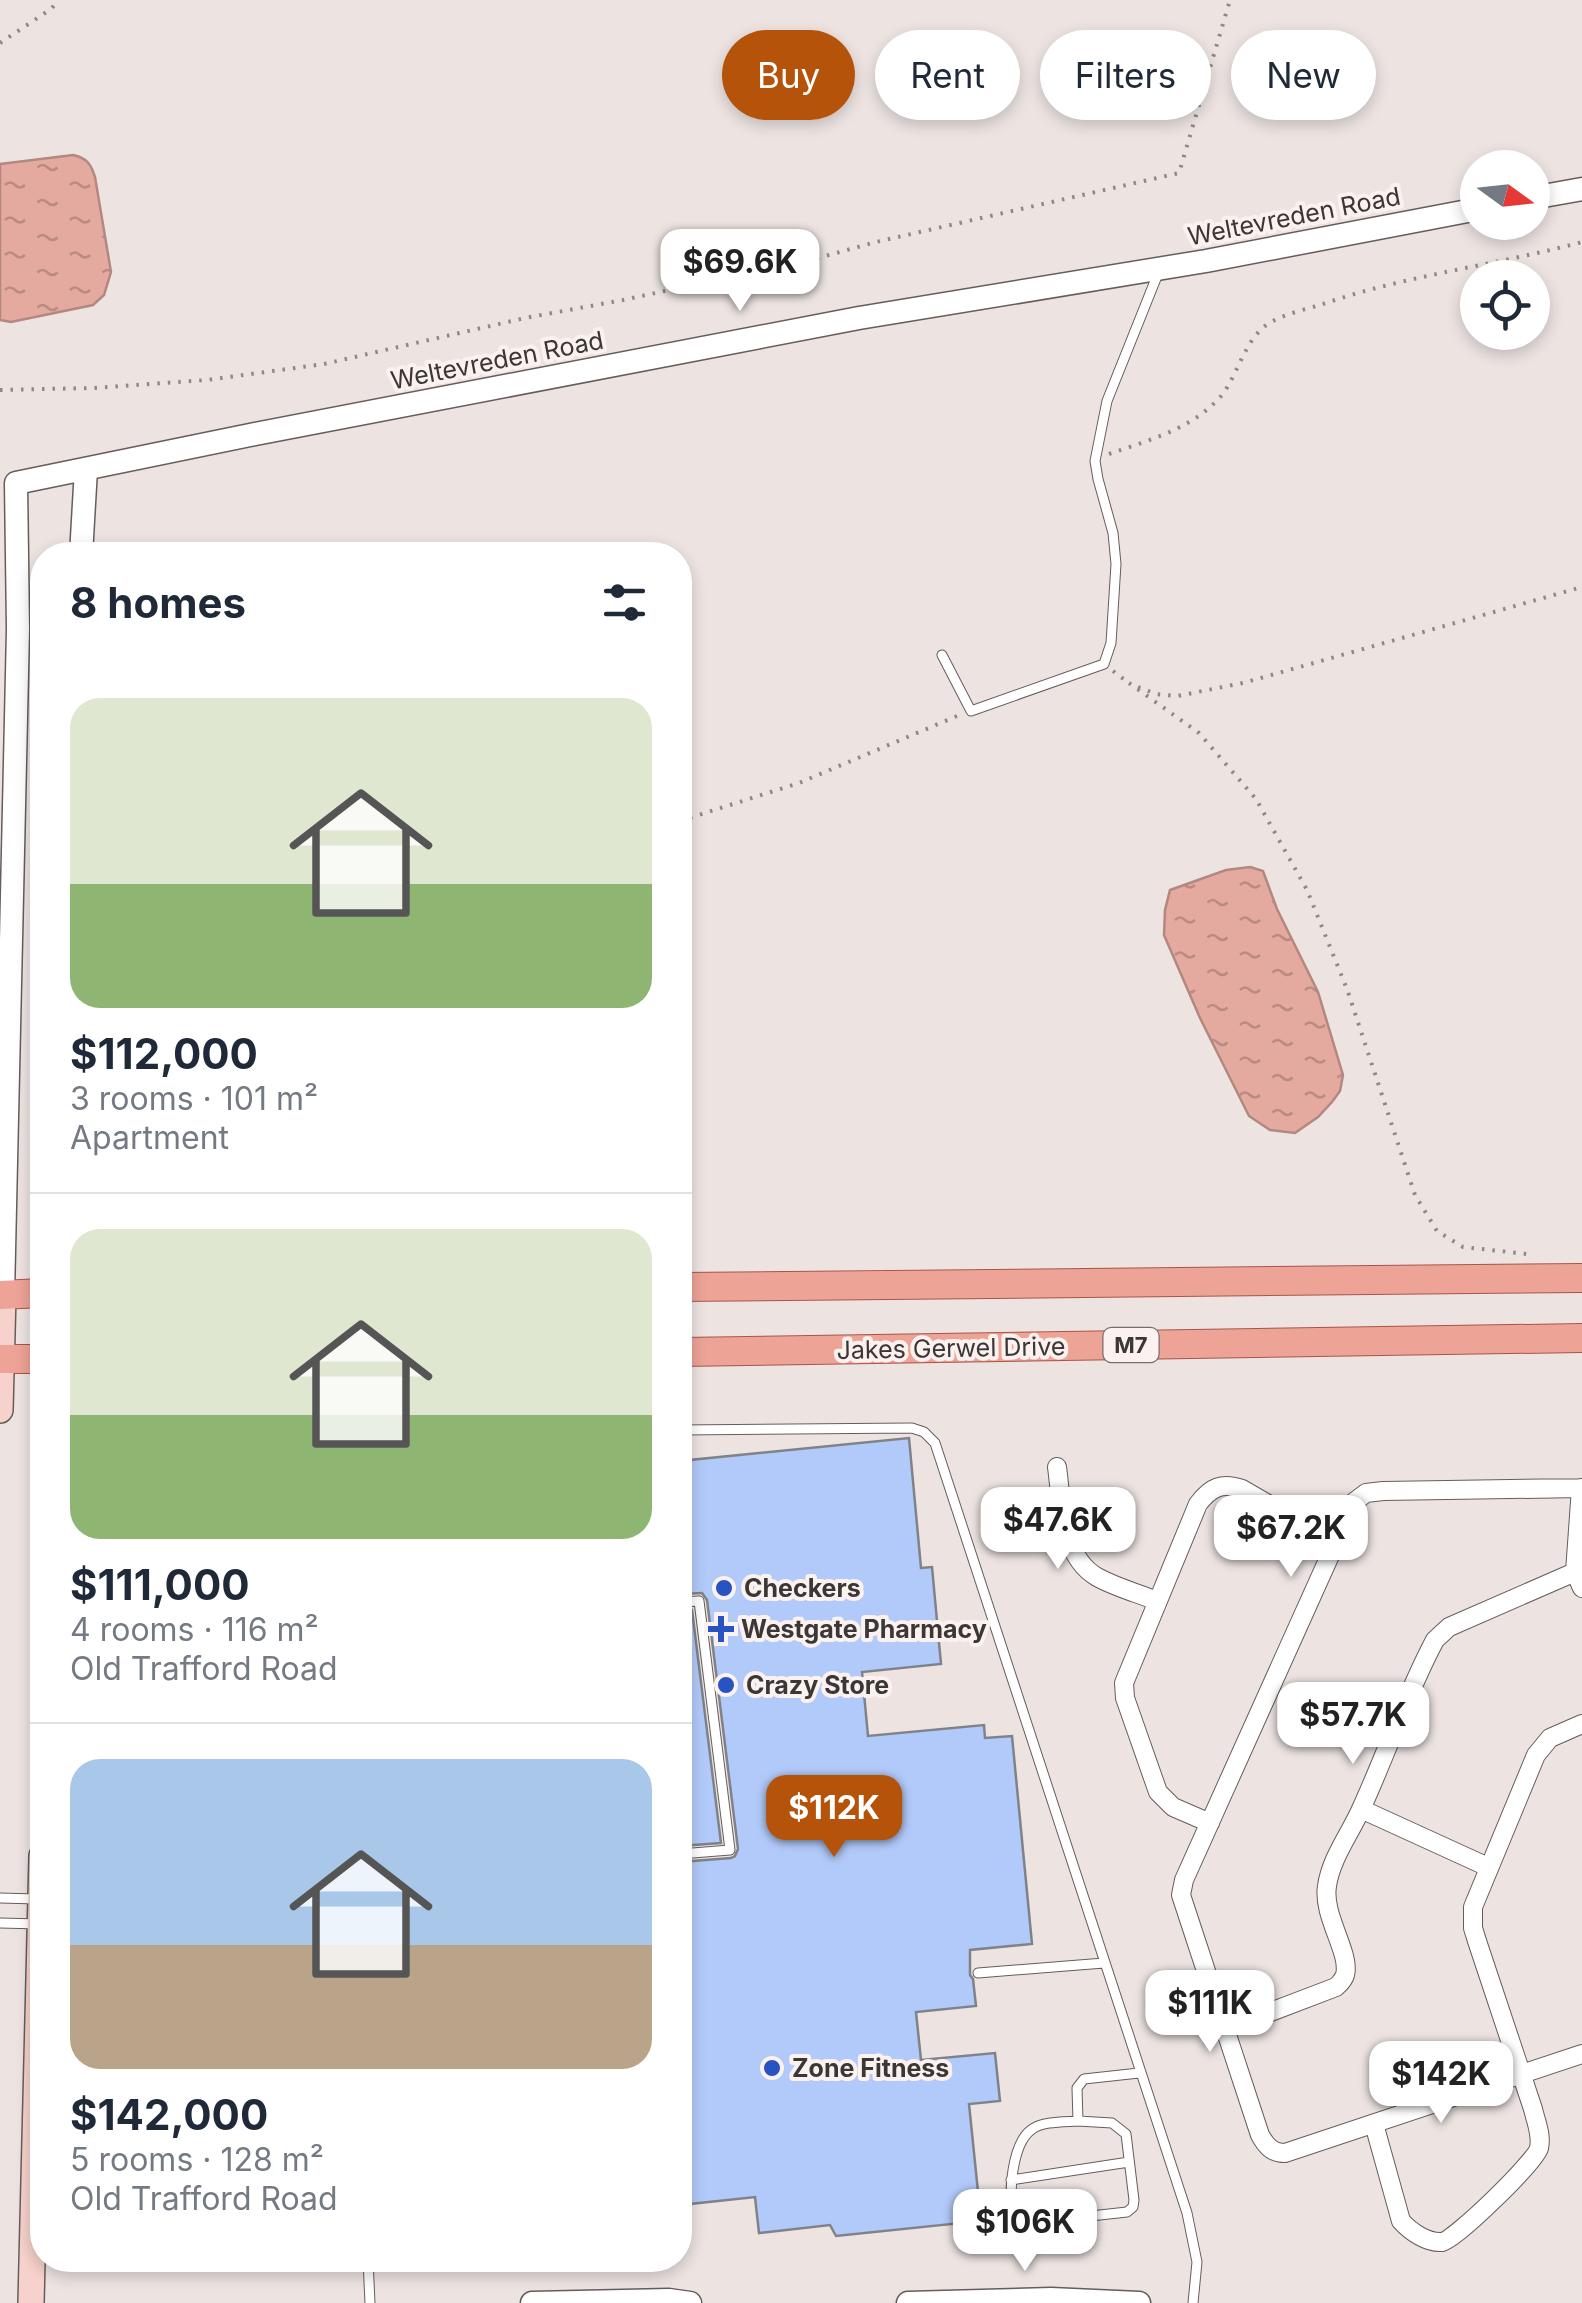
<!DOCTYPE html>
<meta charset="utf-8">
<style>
body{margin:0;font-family:Inter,sans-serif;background:#f6f6f7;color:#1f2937;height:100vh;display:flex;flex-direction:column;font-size:38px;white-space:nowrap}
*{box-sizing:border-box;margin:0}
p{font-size:32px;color:#747a83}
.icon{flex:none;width:55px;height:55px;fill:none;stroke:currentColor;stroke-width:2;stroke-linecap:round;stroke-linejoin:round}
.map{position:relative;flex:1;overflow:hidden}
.panel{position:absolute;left:30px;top:542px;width:662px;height:1730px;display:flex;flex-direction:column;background:#fff;border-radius:40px;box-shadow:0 5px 15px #0003}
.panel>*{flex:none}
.hud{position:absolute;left:722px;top:30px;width:708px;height:90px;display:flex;gap:20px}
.needle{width:65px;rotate:105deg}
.tools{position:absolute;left:1460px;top:150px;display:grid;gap:20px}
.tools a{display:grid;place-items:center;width:90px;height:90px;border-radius:50%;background:#fff;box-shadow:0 5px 15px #0003;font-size:50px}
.price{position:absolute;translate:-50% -85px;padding:0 22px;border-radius:20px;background:#fff;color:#222;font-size:32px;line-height:65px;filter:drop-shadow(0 2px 5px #0008)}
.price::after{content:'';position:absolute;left:50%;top:60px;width:30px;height:22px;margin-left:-15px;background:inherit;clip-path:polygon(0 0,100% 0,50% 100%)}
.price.selected{background:#b45309;color:#fff}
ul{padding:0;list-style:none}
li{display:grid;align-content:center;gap:20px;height:530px;padding:0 40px}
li+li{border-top:2px solid #e0e1e3}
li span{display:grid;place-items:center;height:310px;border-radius:30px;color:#555}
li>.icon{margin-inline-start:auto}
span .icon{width:180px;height:180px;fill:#fffc;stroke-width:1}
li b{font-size:42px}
h2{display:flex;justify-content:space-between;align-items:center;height:120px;padding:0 40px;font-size:42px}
.chip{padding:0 35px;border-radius:45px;background:#fff;box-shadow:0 5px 15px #0003;font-size:35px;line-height:90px}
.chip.selected{background:#b45309;color:#fff}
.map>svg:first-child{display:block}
.water{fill:url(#water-ripples);stroke:#b28880;stroke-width:2.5}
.building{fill:#b2caf9;stroke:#7f8289;stroke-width:2.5}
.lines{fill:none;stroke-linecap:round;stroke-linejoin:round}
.service-casing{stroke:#655d5b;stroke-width:11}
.minor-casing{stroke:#655d5b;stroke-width:20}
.tertiary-casing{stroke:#655d5b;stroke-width:25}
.secondary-casing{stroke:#655d5b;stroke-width:28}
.primary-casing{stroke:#a85548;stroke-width:30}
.path{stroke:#8f8887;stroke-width:4;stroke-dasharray:2.5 8;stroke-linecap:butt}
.service{stroke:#fff;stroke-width:9}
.minor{stroke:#fff;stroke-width:18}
.tertiary{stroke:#fff;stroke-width:22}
.secondary{stroke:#f7d1cb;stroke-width:25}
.primary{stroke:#eea397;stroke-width:28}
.poi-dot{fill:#2754c2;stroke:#fbf1ef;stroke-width:4}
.labels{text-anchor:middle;stroke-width:8;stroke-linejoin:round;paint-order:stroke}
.shield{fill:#fbf1ef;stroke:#756f6e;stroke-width:2.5}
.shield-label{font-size:22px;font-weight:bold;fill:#3b3736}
.street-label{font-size:25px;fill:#3b3736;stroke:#fbf1ef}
.poi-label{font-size:25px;font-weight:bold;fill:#3b3736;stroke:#fbf1ef;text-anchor:start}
</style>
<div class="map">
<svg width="1582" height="2303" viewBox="0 0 1582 2303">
<defs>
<pattern id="water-ripples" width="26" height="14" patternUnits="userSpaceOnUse" patternTransform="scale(2.5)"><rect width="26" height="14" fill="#e5aa9f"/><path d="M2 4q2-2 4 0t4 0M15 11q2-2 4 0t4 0" fill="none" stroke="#bb8b82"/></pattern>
</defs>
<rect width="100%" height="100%" fill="#ede4e2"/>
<path class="water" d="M73,155C87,158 91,164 95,177L111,272L104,295L93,305L11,322L0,320V164Z
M1250,867L1263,871L1277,909L1318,992L1343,1075L1340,1091L1332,1102L1318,1117L1295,1133L1270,1130L1249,1116L1200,1018L1164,935L1165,910L1170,890L1226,870Z"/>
<path class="building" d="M909,1438L921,1568L932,1567L941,1664L862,1672L868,1736L984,1725L985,1738L1012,1736L1032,1944L970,1950V1975L973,1979L976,2006L916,2012L921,2060L995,2053L1000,2101L969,2104L981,2221L836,2236L830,2225L759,2233L755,2197L680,2205V1862L731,1858L735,1856L738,1849L707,1600L702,1593L680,1594V1461Z
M680,1610H692L721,1843L680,1846Z"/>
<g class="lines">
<g class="service-casing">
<path id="service" d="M942,655L971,711L1104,664L1111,643L1116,564L1113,533L1098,479L1095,461L1107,401L1159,271
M680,1430L912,1428L924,1432L935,1443L1187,2213L1197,2262L1193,2303
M680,1602L699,1601L730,1850L680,1854
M0,1898L37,1899
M0,1923L40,1924
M978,1973L1104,1963
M1078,2121C1064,2122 1042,2121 1031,2130C1013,2143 1007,2194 1014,2214C1017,2220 1021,2220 1027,2223L1127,2212L1133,2207L1134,2200L1126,2134L1112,2123L1078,2121L1077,2088L1084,2079L1139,2073
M1011,2180L1129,2162
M368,2260L370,2303"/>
</g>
<g class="minor-casing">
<path id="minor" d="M1057,1467C1062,1503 1061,1556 1097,1577C1115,1587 1137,1593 1157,1601
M1581,1488L1575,1572L1582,1588
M1582,1488L1383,1491L1366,1493L1354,1502L1184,1880L1181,1895L1260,2135C1266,2146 1272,2153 1285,2153L1582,2054
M1361,1809L1488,1867
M1210,1823L1173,1807L1158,1792L1125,1698L1124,1683L1198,1504C1211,1487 1222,1482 1242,1489L1334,1542
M1226,2029L1336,1987C1341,1982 1343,1981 1345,1975C1351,1953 1322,1916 1327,1886C1331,1858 1350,1834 1361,1809C1387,1753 1406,1694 1435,1640L1449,1627L1575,1572
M1374,2124L1401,2221C1411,2232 1427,2243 1442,2242C1455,2240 1536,2161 1539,2148C1542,2135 1536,2122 1533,2109L1478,1944L1473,1928V1907L1536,1755L1550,1738L1582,1724"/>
</g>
<g class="tertiary-casing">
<path id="tertiary" d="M1532,198L1582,189
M81,555L86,469
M3,1295L18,629L16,483L255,434L859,318L1206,261L1478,209
M532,2303L669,2300L690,2303
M908,2303L1051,2299L1139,2303"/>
</g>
<g class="secondary-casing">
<path id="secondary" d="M0,1410L3,1295
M31,2303L42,1856"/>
</g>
<g class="primary-casing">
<path id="primary" d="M680,1287L1582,1278
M0,1295L42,1293
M680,1352L1582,1338
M0,1359H42"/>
</g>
<path class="path" d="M0,43L51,9L59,0
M0,390L93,388L207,380L324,364L525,318L623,300L818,258L876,242L1179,173L1230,0
M1109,454C1149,440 1193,429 1222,395C1239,373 1246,334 1273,321C1288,313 1307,309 1323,304C1407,275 1497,265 1582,242
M1113,671L1129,683
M1129,683L1199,733L1256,799L1307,890L1347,989L1415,1195L1437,1231L1463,1247L1527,1254
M1138,687L1156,694L1177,696L1243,683L1582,587
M680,821L799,783L957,716"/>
<use href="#service" class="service"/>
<use href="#minor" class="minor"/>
<use href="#tertiary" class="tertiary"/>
<use href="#secondary" class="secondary"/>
<use href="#primary" class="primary"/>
</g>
<g class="poi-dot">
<circle cx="724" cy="1588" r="10"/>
<path d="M716 1614h10v10h10v10h-10v10h-10v-10h-10v-10h10z"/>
<circle cx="726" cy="1685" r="10"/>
<circle cx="772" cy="2068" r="10"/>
</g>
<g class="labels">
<rect class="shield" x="1103.5" y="1328" width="55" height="34" rx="8"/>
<g class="shield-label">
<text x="1131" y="1353">M7</text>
</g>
<g class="street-label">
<text transform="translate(1294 216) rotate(-11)" y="9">Weltevreden Road</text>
<text transform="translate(497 360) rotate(-11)" y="9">Weltevreden Road</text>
<text transform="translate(951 1348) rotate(-1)" y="9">Jakes Gerwel Drive</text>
</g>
<g class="poi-label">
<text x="744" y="1597">Checkers</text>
<text x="741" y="1638">Westgate Pharmacy</text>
<text x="746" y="1694">Crazy Store</text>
<text x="792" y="2077">Zone Fitness</text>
</g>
</g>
</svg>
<div class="tools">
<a><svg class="needle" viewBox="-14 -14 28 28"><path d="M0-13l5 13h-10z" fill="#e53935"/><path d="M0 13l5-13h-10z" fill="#747a83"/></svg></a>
<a><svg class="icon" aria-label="locate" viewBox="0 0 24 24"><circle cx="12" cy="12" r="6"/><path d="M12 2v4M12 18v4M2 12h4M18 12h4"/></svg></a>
</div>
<b class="price" style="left:740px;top:314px">$69.6K</b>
<b class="price" style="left:1058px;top:1572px">$47.6K</b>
<b class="price" style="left:1291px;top:1580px">$67.2K</b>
<b class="price" style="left:1353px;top:1767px">$57.7K</b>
<b class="price selected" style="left:834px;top:1860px">$112K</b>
<b class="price" style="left:1210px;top:2055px">$111K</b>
<b class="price" style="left:1441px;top:2126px">$142K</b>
<b class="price" style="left:1025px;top:2274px">$106K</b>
<div class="hud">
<a class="chip selected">Buy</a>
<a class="chip">Rent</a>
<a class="chip">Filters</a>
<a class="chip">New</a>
</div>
<section class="panel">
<h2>8 homes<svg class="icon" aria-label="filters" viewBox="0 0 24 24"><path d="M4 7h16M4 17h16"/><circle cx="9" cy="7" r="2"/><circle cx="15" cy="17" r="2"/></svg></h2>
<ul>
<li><span style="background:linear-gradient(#dfe7d0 60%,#8fb573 0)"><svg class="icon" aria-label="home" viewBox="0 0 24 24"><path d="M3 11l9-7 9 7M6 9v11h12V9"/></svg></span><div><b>$112,000</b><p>3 rooms · 101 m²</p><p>Apartment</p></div></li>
<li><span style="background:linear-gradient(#dfe7d0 60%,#8fb573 0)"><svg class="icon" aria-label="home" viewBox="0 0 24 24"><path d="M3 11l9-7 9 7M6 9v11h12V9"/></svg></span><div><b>$111,000</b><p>4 rooms · 116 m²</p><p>Old Trafford Road</p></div></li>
<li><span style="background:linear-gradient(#a9c7e8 60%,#b9a48a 0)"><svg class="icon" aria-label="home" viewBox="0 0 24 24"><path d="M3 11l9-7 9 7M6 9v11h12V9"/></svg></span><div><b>$142,000</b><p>5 rooms · 128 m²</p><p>Old Trafford Road</p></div></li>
</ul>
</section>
</div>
